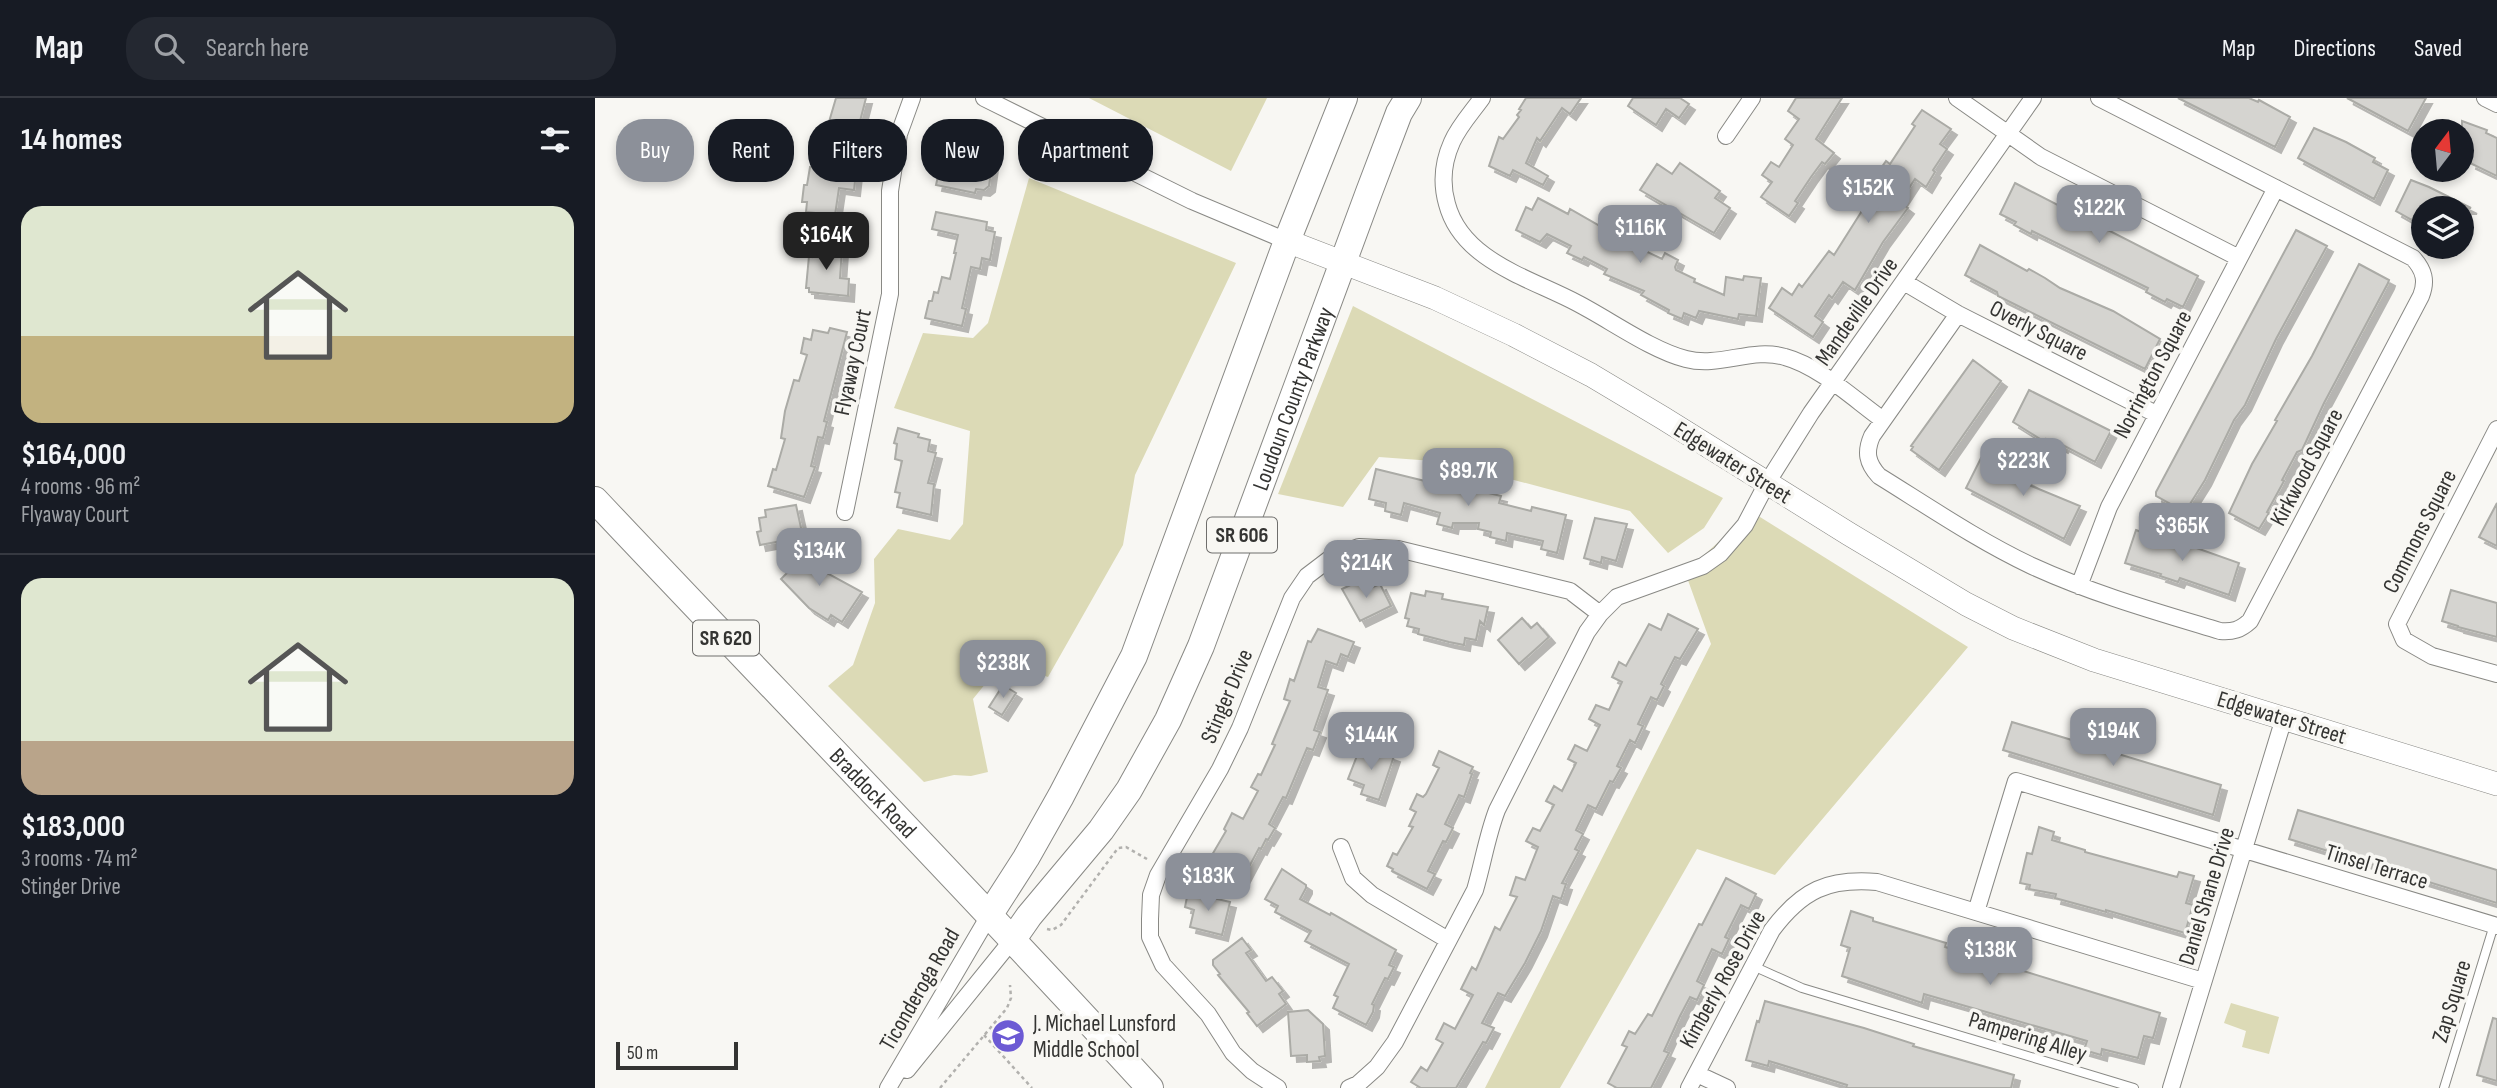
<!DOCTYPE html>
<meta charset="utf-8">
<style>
body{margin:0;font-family:"Sofia Sans Condensed",sans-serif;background:#242831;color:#f1f3f6;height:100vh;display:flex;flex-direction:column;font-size:26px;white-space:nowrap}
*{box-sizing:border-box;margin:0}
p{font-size:23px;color:#9ea1a6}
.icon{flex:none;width:38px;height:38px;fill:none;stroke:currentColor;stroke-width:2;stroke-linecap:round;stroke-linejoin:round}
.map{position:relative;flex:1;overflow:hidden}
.side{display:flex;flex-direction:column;background:#171b24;width:595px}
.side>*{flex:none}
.hud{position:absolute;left:21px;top:21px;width:665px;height:63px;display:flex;gap:14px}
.needle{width:46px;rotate:16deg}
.controls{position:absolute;left:1816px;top:21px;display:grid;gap:14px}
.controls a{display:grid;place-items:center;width:63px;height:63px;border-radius:50%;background:#171b24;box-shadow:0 4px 10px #0003;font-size:35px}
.scale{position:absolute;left:21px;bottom:18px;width:122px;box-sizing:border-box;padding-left:7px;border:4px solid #343432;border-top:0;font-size:19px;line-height:24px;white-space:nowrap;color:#343432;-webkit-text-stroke:5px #f8f7f3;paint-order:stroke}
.price{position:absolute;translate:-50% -60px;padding:0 16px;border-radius:14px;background:#8c9099;color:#fff;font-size:23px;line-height:46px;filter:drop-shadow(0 2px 4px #0008)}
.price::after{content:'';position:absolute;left:50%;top:42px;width:21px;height:16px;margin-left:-10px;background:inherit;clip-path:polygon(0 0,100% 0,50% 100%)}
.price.on{background:#222;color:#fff}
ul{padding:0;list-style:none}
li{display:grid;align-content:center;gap:14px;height:371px;padding:0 21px}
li+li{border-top:2px solid #363941}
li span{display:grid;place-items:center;height:217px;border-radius:21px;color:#555}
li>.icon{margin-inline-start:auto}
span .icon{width:126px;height:126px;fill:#fffc;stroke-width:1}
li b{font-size:30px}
h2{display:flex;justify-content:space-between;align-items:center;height:84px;padding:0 21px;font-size:30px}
.pill{padding:0 24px;border-radius:28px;background:#171b24;box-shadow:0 4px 10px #0003;font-size:24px;line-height:63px}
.pill.on{background:#8c9099;color:#fff}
header{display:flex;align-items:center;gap:42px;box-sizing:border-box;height:98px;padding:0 35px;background:#171b24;border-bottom:2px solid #363941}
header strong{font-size:33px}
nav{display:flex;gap:38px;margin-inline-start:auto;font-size:24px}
.search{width:490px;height:63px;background:#242831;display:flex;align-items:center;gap:18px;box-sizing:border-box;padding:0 24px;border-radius:28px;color:#9ea1a6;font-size:26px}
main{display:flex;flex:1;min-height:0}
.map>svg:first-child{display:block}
.green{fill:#dcdab6}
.building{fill:#d5d4d0;stroke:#ababa6;stroke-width:2;filter:url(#shadow)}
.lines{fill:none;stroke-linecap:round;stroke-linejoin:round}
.lane-casing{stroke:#898985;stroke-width:10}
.street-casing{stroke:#898985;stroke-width:18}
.secondary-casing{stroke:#898985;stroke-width:24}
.primary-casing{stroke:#898985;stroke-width:28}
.path{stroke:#b2b1ae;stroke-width:2.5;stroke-dasharray:3.5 3.5;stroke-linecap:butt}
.lane{stroke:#fff;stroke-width:8}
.street{stroke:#fff;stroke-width:16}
.secondary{stroke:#fff;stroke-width:23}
.primary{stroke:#fff;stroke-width:26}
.labels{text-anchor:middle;stroke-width:7;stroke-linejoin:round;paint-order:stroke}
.shield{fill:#f8f7f3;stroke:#6f6e6c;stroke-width:2}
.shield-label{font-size:21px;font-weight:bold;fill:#343432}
.street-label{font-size:23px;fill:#343432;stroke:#f8f7f3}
.poi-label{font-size:23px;fill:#343432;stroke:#f8f7f3;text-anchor:start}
</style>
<header>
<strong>Map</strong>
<div class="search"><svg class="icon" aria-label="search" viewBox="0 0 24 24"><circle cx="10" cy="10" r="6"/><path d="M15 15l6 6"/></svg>Search here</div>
<nav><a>Map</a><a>Directions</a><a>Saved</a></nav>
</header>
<main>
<section class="side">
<h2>14 homes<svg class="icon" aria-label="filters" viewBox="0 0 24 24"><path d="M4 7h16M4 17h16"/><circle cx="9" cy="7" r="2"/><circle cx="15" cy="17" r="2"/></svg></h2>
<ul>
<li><span style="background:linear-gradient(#dfe7d0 60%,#c2b280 0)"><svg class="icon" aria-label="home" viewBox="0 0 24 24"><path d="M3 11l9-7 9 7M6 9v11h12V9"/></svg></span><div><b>$164,000</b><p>4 rooms · 96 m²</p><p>Flyaway Court</p></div></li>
<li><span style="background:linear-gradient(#dfe7d0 75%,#b9a48a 0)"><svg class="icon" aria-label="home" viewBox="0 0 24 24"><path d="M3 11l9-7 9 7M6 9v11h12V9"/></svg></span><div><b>$183,000</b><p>3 rooms · 74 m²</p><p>Stinger Drive</p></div></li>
</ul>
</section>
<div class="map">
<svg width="1902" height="990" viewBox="0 0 1902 990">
<defs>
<filter id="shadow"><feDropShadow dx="6" dy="6" stdDeviation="0" flood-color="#0004"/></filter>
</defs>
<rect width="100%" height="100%" fill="#f8f7f3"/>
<path class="green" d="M494,0H672L636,73Z
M434,80L641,165L540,377L528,447L453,579L408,564L378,601L393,674L376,678L359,677L329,684L233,588L258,567L280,505L279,461L303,431L355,442L368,426L375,333L299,310L328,235L378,240L393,225Z
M758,208L1128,400L1109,430L1073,455L1035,413L852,364L784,359L748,409L683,396Z
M1157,414L1373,549L1180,777L1102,751L965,990H890L1116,546L1090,474Z
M1636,905L1684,919L1674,956L1647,949L1651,933L1629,925Z"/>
<path class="building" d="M241,0H271L265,23L275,26L269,45L231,34Z
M931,0H986L975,16L967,10L945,43L942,40L931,65L953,78L948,87L918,72L915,78L894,68L904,39L908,41L924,19L922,17L926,12L924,11Z
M1038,0H1085L1094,6L1084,20L1071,11L1061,27L1033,8Z
M1201,0H1247L1221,41L1239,55L1230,66L1227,64L1216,79L1200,103L1203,105L1194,118L1166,99L1177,84L1167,77L1176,64L1184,69L1198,47L1190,41L1204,21L1193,13Z
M1583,0H1654L1663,4L1664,2L1695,19L1680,49Z
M1752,0H1831L1813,33Z
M1327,12L1356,31L1345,46L1352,51L1338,72L1340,74L1331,89L1320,81L1305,104L1313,110L1288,144L1260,192L1248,184L1237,200L1234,197L1220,218L1228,224L1218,239L1174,210L1187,190L1197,197L1204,186L1207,189L1234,153L1239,157L1270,108L1266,105L1285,78L1282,76L1291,63L1295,66L1320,28L1317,26Z
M1867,23L1892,32L1891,35L1902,40V78L1875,65L1876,62L1867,58Z
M1719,30L1751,44L1780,60L1778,64L1793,72L1779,101L1703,60Z
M362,43L390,48L388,57L398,59L394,88L389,92L381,91L380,95L341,87L345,69L356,71Z
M1085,65L1125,93L1120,100L1135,110L1119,135L1045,92L1062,66L1077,76Z
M215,69L261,74L259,92L244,90L240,117L211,114L212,104H207L209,87H212Z
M1816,82L1834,89L1876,110H1829V123L1819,118L1817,122L1801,113Z
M1420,85L1484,118L1485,116L1502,125L1501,126L1603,178L1588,209L1572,201L1570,204L1551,194L1553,190L1437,133L1436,136L1419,127L1421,124L1405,116Z
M943,100L973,116L975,111L1012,132L1013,130L1030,138L1031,134L1046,141L1042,149L1067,161L1070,155L1083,162L1080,169L1081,172L1100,181L1099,184L1129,197L1131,179L1148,182L1149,178L1166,180L1161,218L1144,216L1143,221L1104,213L1101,220L1089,215L1087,221L1073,215L1074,212L1046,197L1049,193L1009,176L1012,171L989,159L987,162L972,155L976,148L952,136L945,144L921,132L931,109L937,112Z
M341,114L392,124L391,132L400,134L395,162L387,160L385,171L376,169L367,210L371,211L367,228L330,220L334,203H337L339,194L343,195L347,179L355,181L361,155H359L363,137L337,131Z
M1701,132L1732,148L1681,241L1650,307L1639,322L1610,382L1590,414L1561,398V394Z
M1385,147L1432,173L1434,171L1450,180L1465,190L1518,213L1565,241L1550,271L1403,198L1402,194L1370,177Z
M218,148L247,151L245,180L254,181L253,198L214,194V190H211L214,158L217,159Z
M1764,166L1794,182L1793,185L1729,305L1707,352L1702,354L1687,382L1689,383L1672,414L1674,415L1664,431L1634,415L1657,366L1682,323L1680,322L1717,258Z
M235,230L252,234L229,323L232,324L228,340L223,339L216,368L220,369L209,399L173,388L178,371L181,372L190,341L186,340L190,313L199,282L204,283L212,257L206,255L209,240L216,242L218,232L233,235Z
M1378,262L1406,283L1344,372L1316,352L1318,349L1316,348Z
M1434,292L1516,333L1500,364L1468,347L1467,349L1451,341L1450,344L1418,324Z
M303,330L324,336L323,339L335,342L333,353L341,355L333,385L339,386L336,417L302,409L305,395L300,394L307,363L300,361L302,346L299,345Z
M1386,360L1436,384L1434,387L1485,408L1469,441L1371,390Z
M781,371L834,384L835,377L869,389L906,398L904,405L936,413L937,409L971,417L962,455L946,451L948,443L912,435L911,443L895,439L896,434L883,431L884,425H858L857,430L842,426L845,415L809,405L806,417L790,413L791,405L774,401Z
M1902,405V448L1884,439Z
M201,407L208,439L165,447L162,434L166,433L164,420L171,419L170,412Z
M1000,420L1032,426L1021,463L1007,459L1006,465L989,460Z
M1541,432L1591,451L1593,447L1644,465L1634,497L1585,480L1583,484L1565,478L1566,476L1530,465Z
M207,451L228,473L267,494L247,524L236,517L233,522L214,510L186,481L193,474L188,469Z
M764,483L769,493L785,486L796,508L765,523L747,491Z
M1856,492L1902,505V539L1863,529V528L1847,523Z
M831,493L848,496L847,501L893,509L889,527L885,523L881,542L870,540L869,547L854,544L823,536L824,531L812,528L814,521L810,520L816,495L830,498Z
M1073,516L1103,531L1085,561L1080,559L1066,586L1069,588L1062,602L1056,599L1043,626L1048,628L1040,645L1035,642L1022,668L1026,670L1018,684L1015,683L1001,711L993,707L981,732L988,736L980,751L984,753L967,785L971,786L966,801L958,798L946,833L930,865L910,898L903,895L887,925L899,930L891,945L888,944L861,990H826L816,984L826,969L832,973L848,945L841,941L849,925L860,931L878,897L866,891L877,869L881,872L900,829L905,832L922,799L915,797L921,779L930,782L943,749L931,743L938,730L945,733L959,707L951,703L959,688L967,693L981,665L973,661L980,647L992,653L1005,627L994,621L1001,607L1014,612L1027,584L1017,579L1024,564L1031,568L1054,526L1066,532Z
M927,520L936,530L942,525L954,539L924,566L903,542Z
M723,531L759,544L753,559L746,556L742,567L731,563L723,589L733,592L719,632L725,634L718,652L712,650L691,700L688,699L674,726L680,730L673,742L671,741L666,751L664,750L647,782L641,778L638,791L607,774L631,733L629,731L637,715L648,721L663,693L656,689L663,676L666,677L680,647L677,646L695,603L689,601L695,581L699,583L713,543L716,544Z
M408,587L421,595L407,617L394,609Z
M1417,624L1626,687L1618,717L1408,652Z
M765,650L784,657L785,653L799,658L784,702L766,696L769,687L753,681Z
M844,653L878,669L875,675L877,676L869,699L864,697L850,726L858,730L851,744L848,743L833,773L840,776L832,791L797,773L798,771L792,768L798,755L802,757L818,729L814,728L821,714L815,711L822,696L828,699L831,696L844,670L838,667Z
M1703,712L1902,772V805L1694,741Z
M1444,729L1459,734L1457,742L1490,752V754L1582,779L1584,774L1599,778L1591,805L1598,807L1590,835L1511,812V814L1460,800L1461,796L1434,791L1435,787L1425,785L1432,755L1437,756Z
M687,771L711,787V790L705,801L735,817L736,815L801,852L794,867L799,869L793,881L790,880L777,906L779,907L778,914L771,927L738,910L743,899L739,897L754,866L710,843L716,833L680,814L683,808L670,801Z
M1131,780L1161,796L1154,811L1146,807L1130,839L1134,841L1127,856L1117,851L1102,883L1109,887L1102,902L1095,899L1085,918L1069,953L1074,955L1056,990H1022L1013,985L1032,949L1027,947L1034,933L1040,936L1053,916L1057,918L1104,826L1107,827Z
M593,794L635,804L627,837L595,829L599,812L590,809Z
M1256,813L1278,820V823L1351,845L1350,849L1400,863L1401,859L1424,866L1422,871L1565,915L1558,940L1549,938L1543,960L1507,951L1506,957L1489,952L1492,943L1329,896L1327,905L1247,878L1255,850L1246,847Z
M647,840L656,852L651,855L671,883L677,879L688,893L684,896L691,906L662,928L652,915L654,914L623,877L625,876L618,867V862Z
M1170,903L1269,930L1319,946L1318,948L1419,977L1416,990H1251L1252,987L1174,963L1173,968L1151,962L1162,923L1164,924Z
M713,912L728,926L730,958L724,959L725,963L712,964V957L696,958L693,914Z
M1898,920L1902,921V983L1882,977Z"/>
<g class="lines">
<g class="lane-casing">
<path id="lane" d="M1158,868L1207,890L1539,990
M1849,990L1899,827"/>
</g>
<g class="street-casing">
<path id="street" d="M389,0L597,103L692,143
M887,0C877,14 864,28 857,44C848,64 846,85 852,106C867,163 935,180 982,205C1015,222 1056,252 1091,261C1125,270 1157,249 1190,259C1224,268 1260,302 1288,322
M1362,0L1446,59L1644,160
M1890,0L1902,6
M1131,38L1157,0
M1309,184L1363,216L1561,316
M1363,216L1277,338C1270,354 1272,365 1284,378C1334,409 1384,443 1437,468C1498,496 1562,514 1625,533C1638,534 1645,532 1655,523L1826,198C1832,183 1829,172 1818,160L1504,0
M1902,331L1802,526L1809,542L1837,558L1902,576
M250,414L295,196V93L304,36L317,0
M1484,488L1514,409L1681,90
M746,749L758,780L777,797L853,842
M1381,814L1421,683L1902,828
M312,972L418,841
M1102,976L1132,990
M293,990L395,816
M683,990L657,973L638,955L613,916L568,867L555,839V821L556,797L563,777L625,671L645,630L697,500L712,478L737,459L764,449L803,451L975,493L1005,516
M754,990L763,986L782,969L800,944L880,792C888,765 892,738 902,712L992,534L1005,516L1022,499L1108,468L1125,456L1150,427L1172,385L1216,315L1438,0
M1094,990L1177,832C1207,792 1233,780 1282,784L1608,883
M1576,990L1689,620"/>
</g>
<g class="secondary-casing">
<path id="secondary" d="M692,143L840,200L919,237L996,277L1068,320L1254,436L1371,506L1418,530L1499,562L1902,686"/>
</g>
<g class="primary-casing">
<g id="primary">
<path id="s1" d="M0,402C185,598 373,791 555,990"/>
<path d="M395,816L431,760L466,698L539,558L692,143L749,0"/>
<path id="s2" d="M418,841L434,818L506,732L534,692L573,622L606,548L774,94L804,15L813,0"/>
</g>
</g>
<path class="path" d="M452,831L457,832L466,827L523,750L531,749L552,761
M389,937L437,990
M345,990L412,910L416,900L415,887"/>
<use href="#lane" class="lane"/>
<use href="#street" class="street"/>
<use href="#secondary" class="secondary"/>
<use href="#primary" class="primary"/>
</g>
<defs>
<g id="school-disc" transform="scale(1.75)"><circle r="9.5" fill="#6c5ad4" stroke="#f8f7f3"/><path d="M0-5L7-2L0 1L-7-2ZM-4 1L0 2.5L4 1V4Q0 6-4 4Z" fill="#fff"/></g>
</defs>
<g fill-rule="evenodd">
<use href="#school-disc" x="413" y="938"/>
</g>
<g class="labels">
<g class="shield">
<rect x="612" y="419.5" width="70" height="35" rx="5"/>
<rect x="98" y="522.5" width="66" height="35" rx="5"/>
</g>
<g class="shield-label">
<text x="647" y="444">SR 606</text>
<text x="131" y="547">SR 620</text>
</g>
<g class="street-label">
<text transform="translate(1261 213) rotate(-55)" y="8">Mandeville Drive</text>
<text transform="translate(1444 232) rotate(27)" y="8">Overly Square</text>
<text transform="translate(257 264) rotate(-78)" y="8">Flyaway Court</text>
<text transform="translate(1557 276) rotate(-62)" y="8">Norrington Square</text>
<text dy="8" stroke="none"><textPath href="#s2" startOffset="614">Loudoun County Parkway</textPath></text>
<text transform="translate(1138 364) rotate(32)" y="8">Edgewater Street</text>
<text transform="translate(1711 369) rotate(-62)" y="8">Kirkwood Square</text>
<text transform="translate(1824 433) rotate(-63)" y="8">Commons Square</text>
<text transform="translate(631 598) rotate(-67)" y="8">Stinger Drive</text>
<text transform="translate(1687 619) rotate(17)" y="8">Edgewater Street</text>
<text dy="8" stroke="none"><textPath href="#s1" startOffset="404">Braddock Road</textPath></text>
<text transform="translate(1782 768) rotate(17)" y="8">Tinsel Terrace</text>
<text transform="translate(1611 798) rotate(-73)" y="8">Daniel Shane Drive</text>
<text transform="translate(1127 881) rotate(-61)" y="8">Kimberly Rose Drive</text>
<text transform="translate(324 891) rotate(-60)" y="8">Ticonderoga Road</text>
<text transform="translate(1856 903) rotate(-73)" y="8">Zap Square</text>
<text transform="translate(1433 938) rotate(17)" y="8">Pampering Alley</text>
</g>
<g class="poi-label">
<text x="438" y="933">J. Michael Lunsford<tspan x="438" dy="26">Middle School</tspan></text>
</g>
</g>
</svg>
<div class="controls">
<a><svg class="needle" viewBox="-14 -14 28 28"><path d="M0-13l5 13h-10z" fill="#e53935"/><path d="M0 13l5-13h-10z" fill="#9ea1a6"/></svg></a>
<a><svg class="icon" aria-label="layers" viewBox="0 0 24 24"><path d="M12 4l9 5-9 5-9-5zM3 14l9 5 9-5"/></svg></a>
</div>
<div class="scale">50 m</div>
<b class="price" style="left:1273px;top:127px">$152K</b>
<b class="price" style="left:1504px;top:147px">$122K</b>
<b class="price" style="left:1045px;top:167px">$116K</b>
<b class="price on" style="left:231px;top:174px">$164K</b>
<b class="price" style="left:1428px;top:400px">$223K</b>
<b class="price" style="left:873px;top:410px">$89.7K</b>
<b class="price" style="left:1587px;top:465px">$365K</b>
<b class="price" style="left:224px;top:490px">$134K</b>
<b class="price" style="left:771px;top:502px">$214K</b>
<b class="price" style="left:408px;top:602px">$238K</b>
<b class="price" style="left:1518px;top:670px">$194K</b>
<b class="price" style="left:776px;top:674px">$144K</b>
<b class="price" style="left:613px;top:815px">$183K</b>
<b class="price" style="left:1395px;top:889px">$138K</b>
<div class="hud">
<a class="pill on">Buy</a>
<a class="pill">Rent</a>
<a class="pill">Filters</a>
<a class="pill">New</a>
<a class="pill">Apartment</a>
</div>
</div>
</main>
